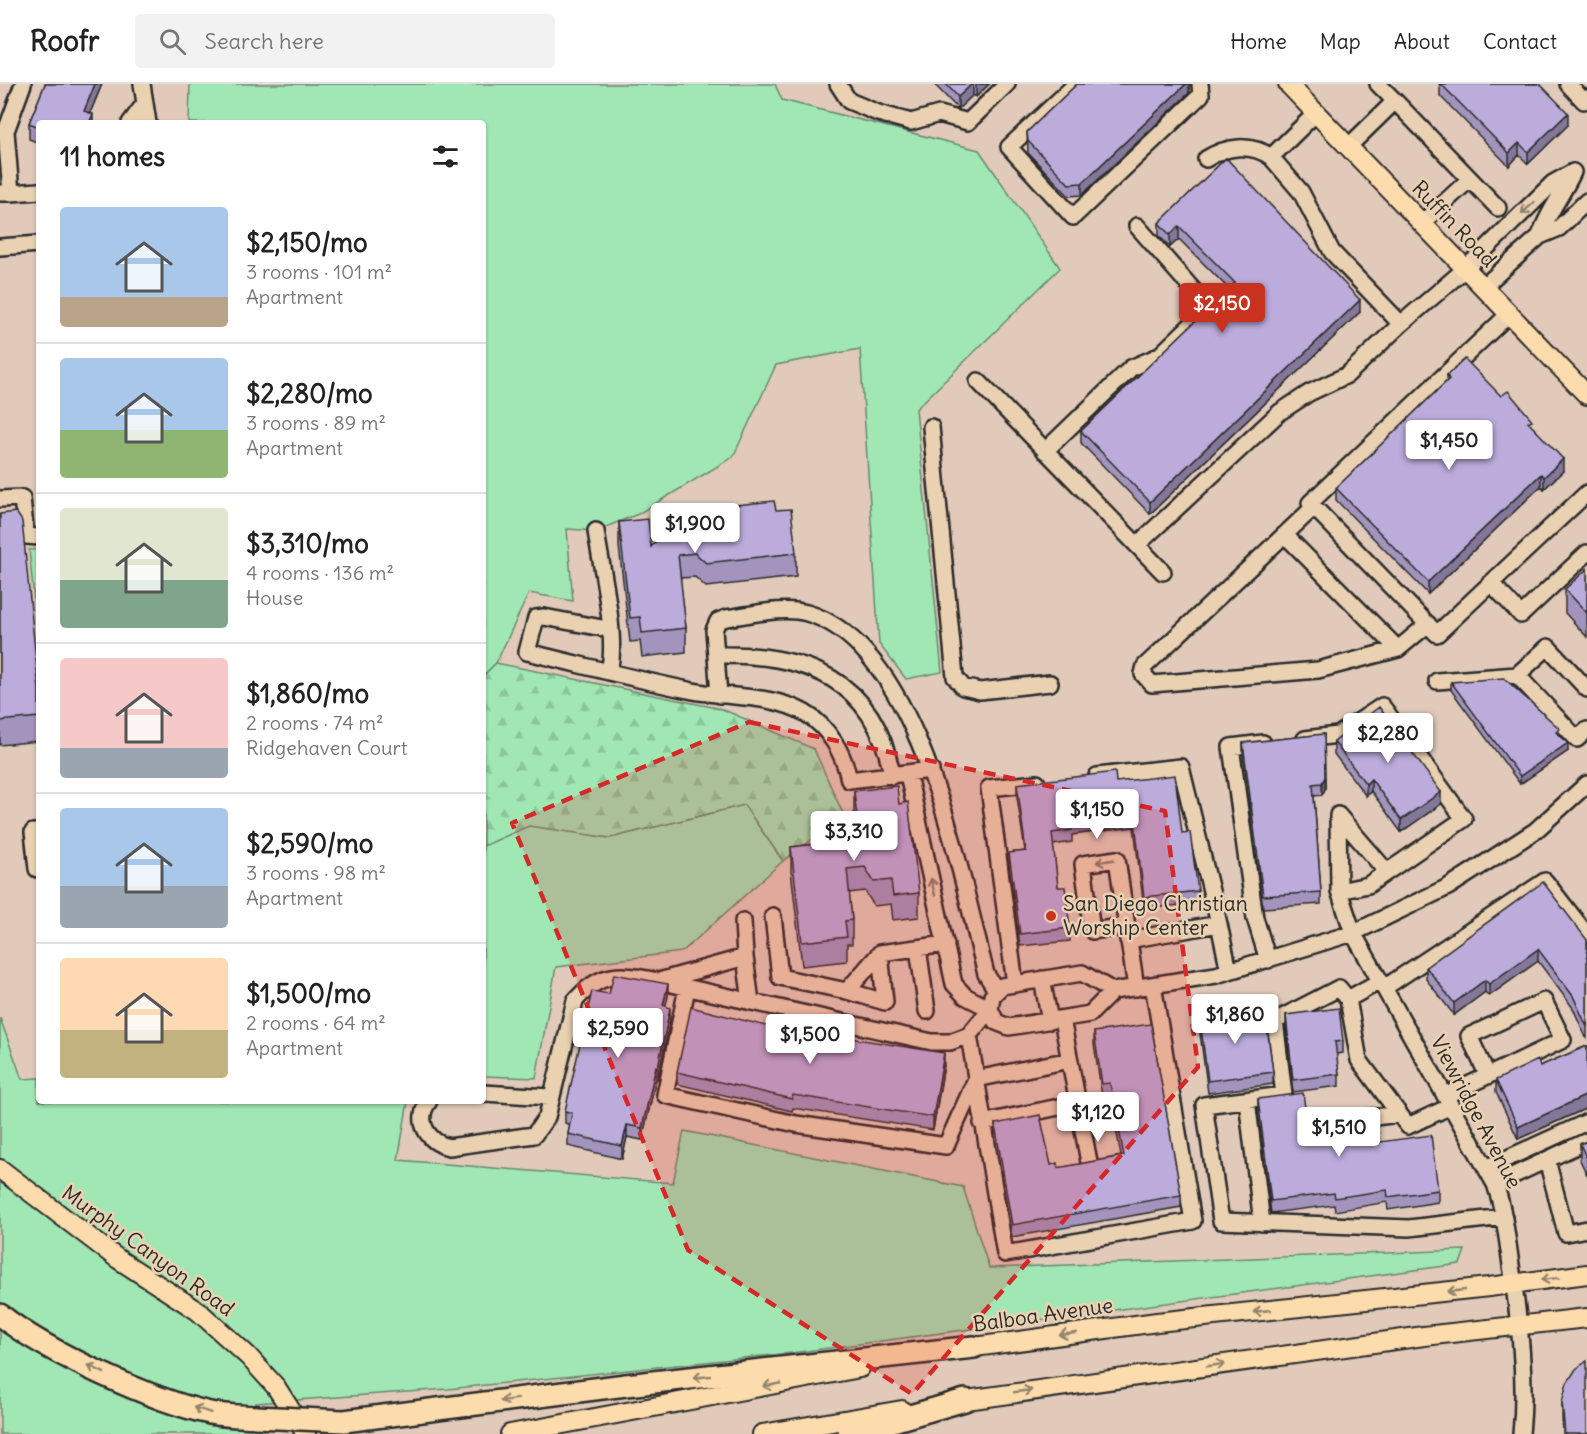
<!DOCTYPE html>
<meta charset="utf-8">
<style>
body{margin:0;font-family:Delius,sans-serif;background:#f2f2f2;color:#222;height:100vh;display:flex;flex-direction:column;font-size:22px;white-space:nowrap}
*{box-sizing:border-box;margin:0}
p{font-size:20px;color:#767676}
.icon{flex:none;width:33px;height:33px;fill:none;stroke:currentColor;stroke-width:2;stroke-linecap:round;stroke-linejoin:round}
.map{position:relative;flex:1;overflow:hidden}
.drawer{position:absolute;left:36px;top:36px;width:450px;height:984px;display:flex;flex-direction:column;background:#fff;border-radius:6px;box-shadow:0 2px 4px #0004}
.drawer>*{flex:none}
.price{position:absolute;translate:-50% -51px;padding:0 14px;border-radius:6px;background:#fff;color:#222;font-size:20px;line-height:39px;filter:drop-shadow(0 2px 3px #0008)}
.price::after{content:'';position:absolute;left:50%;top:36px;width:18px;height:14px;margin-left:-9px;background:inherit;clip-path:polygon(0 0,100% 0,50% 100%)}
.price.active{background:#c8321e;color:#fff}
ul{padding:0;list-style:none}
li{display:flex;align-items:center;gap:18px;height:150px;padding:0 24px}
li+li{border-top:2px solid #e0e0e0}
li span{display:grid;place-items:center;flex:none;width:168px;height:120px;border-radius:6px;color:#555}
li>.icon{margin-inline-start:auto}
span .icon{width:72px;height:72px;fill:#fffc;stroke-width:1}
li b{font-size:26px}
h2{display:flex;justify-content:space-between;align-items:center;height:72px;padding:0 24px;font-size:26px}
header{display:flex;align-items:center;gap:36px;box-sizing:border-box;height:84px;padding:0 30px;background:#fff;border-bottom:2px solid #e0e0e0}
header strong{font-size:28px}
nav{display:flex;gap:33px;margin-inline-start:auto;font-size:21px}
.search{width:420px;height:54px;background:#f2f2f2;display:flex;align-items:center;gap:15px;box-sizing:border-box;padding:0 21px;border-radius:6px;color:#767676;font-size:22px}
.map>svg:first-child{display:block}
.green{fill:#a1e7b4;stroke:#668970;stroke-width:1.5}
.forest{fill:url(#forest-firs);stroke:#668970;stroke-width:1.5}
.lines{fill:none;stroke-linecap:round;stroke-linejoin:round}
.minor-casing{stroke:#2b2b2b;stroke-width:20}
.major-casing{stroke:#2b2b2b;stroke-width:22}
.highway-casing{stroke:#2b2b2b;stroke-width:26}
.minor{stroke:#ead1b2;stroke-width:15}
.major{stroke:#fcdcac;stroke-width:18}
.highway{stroke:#fcdcac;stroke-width:21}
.highway-bridge-casing{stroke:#2b2b2b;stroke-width:26;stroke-linecap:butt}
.highway-bridge{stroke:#fcdcac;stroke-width:21}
.wall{fill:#a294bd;stroke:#2b2b2b;stroke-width:1.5}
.shaded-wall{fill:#84789a;stroke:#2b2b2b;stroke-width:1.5}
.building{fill:#bcacdc;stroke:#2b2b2b;stroke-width:1.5}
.oneway{stroke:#8a7e6e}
.oneway2{stroke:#94846c}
.marked{fill:#d62828;fill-opacity:0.2;stroke:#d62828;stroke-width:4.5;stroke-dasharray:12 8;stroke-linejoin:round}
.poi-dot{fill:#c8321e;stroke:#ead1b2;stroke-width:2}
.labels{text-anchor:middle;stroke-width:5;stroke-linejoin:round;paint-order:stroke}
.street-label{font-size:21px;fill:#2b2b2b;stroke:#ead1b2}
.poi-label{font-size:21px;fill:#2b2b2b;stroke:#ead1b2;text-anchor:start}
</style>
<header>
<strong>Roofr</strong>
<div class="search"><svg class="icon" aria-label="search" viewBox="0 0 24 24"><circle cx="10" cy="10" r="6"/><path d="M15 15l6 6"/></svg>Search here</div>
<nav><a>Home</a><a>Map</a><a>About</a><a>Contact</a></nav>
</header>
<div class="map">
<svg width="1587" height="1350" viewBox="0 0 1587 1350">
<defs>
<pattern id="forest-firs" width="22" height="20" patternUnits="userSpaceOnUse" patternTransform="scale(1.5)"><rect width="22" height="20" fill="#a1e7b4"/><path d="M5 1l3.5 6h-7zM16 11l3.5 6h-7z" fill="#8bc69b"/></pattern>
</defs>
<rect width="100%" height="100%" fill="#e1caba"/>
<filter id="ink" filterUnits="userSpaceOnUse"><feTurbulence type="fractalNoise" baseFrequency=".0167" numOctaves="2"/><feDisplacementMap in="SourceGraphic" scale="12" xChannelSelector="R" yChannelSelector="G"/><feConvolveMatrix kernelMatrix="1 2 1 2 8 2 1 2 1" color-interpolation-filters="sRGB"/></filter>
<g filter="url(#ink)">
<path class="green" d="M190,0H775L782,16L979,66L1060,184L916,325L942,588L906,595L879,560L860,265L776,281L733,373L638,430L596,447L567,445L573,517L529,509L496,579L483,592V39H189Z
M39,465V563L29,466Z
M744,721L783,777L682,868L556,883L536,994L483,992V762L529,741L610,754Z
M0,934L22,995L39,994V1017H408L398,1076L673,1099L684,1047L963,1103L989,1184L1465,1166L1460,1180L791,1269L448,1305L256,1319L265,1350H0Z"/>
<path class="forest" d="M496,579L722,625L814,665L844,732L783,777L744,721L610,754L529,742L483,762V592Z"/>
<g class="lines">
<g class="minor-casing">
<path id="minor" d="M142,0L148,39
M838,0L849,17L878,29L911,38L939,30L968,38L1007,0
M1076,0L1009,63L1073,133L1201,11L1200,0
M1568,0L1584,17L1587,14
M1395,17L1498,124
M130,39L145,19
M1348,63L1395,17L1378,0
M1271,73L1301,108L1332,168L1401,240L1465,185L1553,99L1573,88
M1206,75C1226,62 1251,59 1271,73L1316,29
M0,109H11L6,47L23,0
M11,109L39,107
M1422,139L1470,95
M1540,152C1547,129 1563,110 1573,88
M0,163L39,160
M1483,203L1540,152L1559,144L1587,117
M1509,230L1310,419L1437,550L1491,499L1521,531L1587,469
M978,297L1163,488
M931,343L955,593L963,603L980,607L1050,599
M1045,367L1131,284L1159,272L1209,224L1137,142
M0,415L22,414L26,452L39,453
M1314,423L1145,582L1143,590L1152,600L1318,586L1398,565L1428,540
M596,447C601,482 618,555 609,587
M1285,451L1398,565
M1137,461L1280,328L1309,309L1347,291L1401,240
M1491,499L1587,409
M609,543L602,544L544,533L536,534L527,568C582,581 637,596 693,607C729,614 772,610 805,629C829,643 844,670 849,696L931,686
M716,571C805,569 876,595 892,692
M1437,597L1517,591
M1587,605L1548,563L1517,591L1577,655L1587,646
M719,611L714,546L718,537L726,534C750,531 784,522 807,529C921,562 960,791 986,890L996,906
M1305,655L1338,651L1382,622L1464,735L1368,801L1339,807L1353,849L1495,1100C1504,1126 1507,1153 1511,1181C1519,1236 1527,1294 1521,1350
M1263,659L1231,663L1255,834L1268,876
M908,691L954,900L965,912L990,925
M1097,692L1181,683L1219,840
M37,785L33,748H39
M1339,807L1338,731L1387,788
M773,832L780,893L847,907L880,869L946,860
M743,837L745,873
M1126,842L1092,847L1083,780L1117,775L1136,904
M1128,856L1219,840L1229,887
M918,864L927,927
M1042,895L1050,937
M659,897L745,873L751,918
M1380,897L1348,915L1339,904L1275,937L1284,1011L1204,1021L1221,1137L1409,1144L1504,1133
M1015,900L989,704L1037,699
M687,904L665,1011L796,1040L946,1062L976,995L1070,976
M1384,904L1545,797L1587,851
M847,907L885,918L880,869
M1113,907L1082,889L1002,902L992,912L990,925L996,938L1009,943L1090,930L1113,907L1216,891L1353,849L1448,803L1535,747L1587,700
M1348,915L1359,976L1408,1042L1451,1022
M990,925L969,951L1005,1170L1193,1137L1153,901
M1062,935L1089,1078
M483,1009L550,1013
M1445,1012L1563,956L1544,917L1469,952L1488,992
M1247,1016L1262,1139
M429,1017C414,1037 428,1058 449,1063L534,1051L547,1033L575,917C601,886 621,890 658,897L932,958H950L969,951
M982,1039L1078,1019
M1327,1039L1399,1030
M1547,1076L1566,1149L1587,1145
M1486,1084L1587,1038
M1495,1100L1587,1057"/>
</g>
<g class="major-casing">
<path id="major" d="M1288,0L1587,311
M0,1085L118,1175L198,1227L248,1272L276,1303L306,1350
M960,1265L1157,1238L1489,1203L1587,1190
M952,1318L1424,1252L1587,1234
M510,1350L860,1284
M762,1350L902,1326"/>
</g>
<g class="highway-casing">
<path id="highway" d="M0,1231C46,1268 153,1317 210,1329C225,1332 241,1332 256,1333
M344,1337L626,1301L974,1263
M848,1350L965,1316"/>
</g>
<use href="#minor" class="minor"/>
<use href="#major" class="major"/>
<use href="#highway" class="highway"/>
<g class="highway-bridge-casing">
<path id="highway-bridge" d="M256,1333L344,1337"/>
</g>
<use href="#highway-bridge" class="highway-bridge"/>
</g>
<path class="wall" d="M45,0H102L90,29L93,39H39V59L29,55V39Z
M934,0H989L976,13L973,11L958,25Z
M1077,0H1189V9L1082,111L1069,112L1028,69L1027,48Z
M1439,0H1540L1568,41L1528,80L1519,71L1509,82L1440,12V2Z
M1226,74L1360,228L1150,430L1081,359V347L1229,205L1179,155L1170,163L1159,152V139Z
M1447,291L1501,312L1532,342L1563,387L1544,405L1541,402L1428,510L1336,416V404L1447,297Z
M776,426L796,469V493L706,503L695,493L680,494L686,544V568L642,573L640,557L630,558L619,462V438L651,463L670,441V428Z
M0,430L39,605V657L0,661Z
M1587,485V553L1565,529V505Z
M1451,598L1560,652L1568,667L1520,700L1451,606Z
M1324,650L1325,705L1322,711L1314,712L1321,808V820L1263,824L1243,671V659Z
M1334,658L1441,720L1401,748L1371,707L1366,712L1334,670Z
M1116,698L1182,749L1198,807V819L1144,825L1134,743L1072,751V758L1053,761L1058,803L1070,844V857L1020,862L1009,781V769L1025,767L1017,713V700Z
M854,707L899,720L919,809V833L893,836L891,820L874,822L865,807L849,809L852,836V860H847V877L802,882L791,787V763L814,760V743L832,745L856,742L854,731Z
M1587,856V956L1573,924L1538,877L1489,912L1485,908L1454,931L1426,895V883Z
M609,910L668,912L665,922L670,936L658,995H656L642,1056L627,1053L622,1075L568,1062V1050L570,1041L565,1039V1027Z
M1199,929L1273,988V1000L1208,1009L1199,942Z
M1286,931L1343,957V969L1336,970L1339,990V1002L1293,1008L1286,943Z
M1094,948L1181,1111V1123L1012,1153L995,1052V1040L1051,1081L1058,1084L1121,1072L1110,1011L1102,1012L1094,960Z
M813,954L944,981L933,1046L793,1024L792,1027L677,1000V988Z
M1587,962V1024L1518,1055L1496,1008V996L1540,982Z
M1258,1015L1309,1054L1380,1058L1438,1106V1118L1388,1126L1387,1118L1335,1127L1334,1121L1271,1129L1258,1027Z
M1587,1057V1091L1580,1076V1060Z
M1562,1318L1587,1350H1563L1562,1334Z"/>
<path class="shaded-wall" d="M95,0H102L86,39L84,27Z
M972,0H973V11L958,25V13Z
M977,0H989L976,13V1Z
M1186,0H1189V9L1082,111V99Z
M1568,29V41L1528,80V68Z
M93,30V39H89Z
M1519,59V71L1509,82V69Z
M1179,142V155L1170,163V151Z
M1360,216V228L1150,430V418Z
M1563,375V387L1544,405V393Z
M1541,390V402L1428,510V498Z
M1568,659V667L1520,700V692Z
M1325,693V705L1322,711V699Z
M1371,695V707L1366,712V700Z
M1441,708V720L1401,748V736Z
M1538,865V877L1489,912V900Z
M1485,896V908L1454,931V919Z
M668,900V912L663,933V921Z
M670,924V936L658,995V983Z
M944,969V981L933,1046V1033Z
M656,982V995L642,1056V1044Z
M1587,1011V1024L1518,1055V1043Z
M627,1041V1053L622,1075V1062Z"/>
<path class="building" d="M45,0H95L84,27L93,30L89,39H39V43L29,39Z
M946,0H972L958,13Z
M1077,0H1186L1082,99L1069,100L1028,57L1027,48Z
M1441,0H1540L1568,29L1528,68L1519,59L1509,69Z
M1226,74L1360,216L1150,418L1081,347L1235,199L1179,142L1170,151L1159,139Z
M1465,275L1501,312L1508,307L1532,336L1528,338L1563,375L1544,393L1541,390L1428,498L1336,404L1449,295L1447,291Z
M774,417L776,426L791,425L796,469L706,479L695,469L678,471L686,544L642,549L640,533L630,534L619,438L648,435L651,463L672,439L670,428Z
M16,428L22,437L39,605V633L0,637V430Z
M1587,485V529L1565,505Z
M1504,594L1560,645L1556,648L1568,659L1520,692L1451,598Z
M1379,623L1441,708L1401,736L1371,695L1366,700L1334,658Z
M1324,650L1325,693L1322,699L1313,700L1321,808L1263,812L1243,659Z
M1115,688L1116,698L1175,691L1182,749L1190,748L1198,807L1144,813L1134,730L1071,739L1072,746L1052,749L1058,803H1065L1070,844L1020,850L1009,769L1026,767L1017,700Z
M897,702L899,720L908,718L919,809L893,812L891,796L874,798L865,783L847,785L852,836L845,837L847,853L802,858L791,763L816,760L814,743L832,741V745L858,741L854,707Z
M1543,798L1587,856V943L1573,912L1538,865L1489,900L1485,896L1454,919L1426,883Z
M614,890L668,900L663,921L670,924L658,983L656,982L642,1044L627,1041L622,1062L568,1050L572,1029L565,1027L592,907L609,910Z
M691,923L813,954V948L944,969L933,1033L793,1011L792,1015L677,988Z
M1246,923L1248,938L1266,935L1273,988L1208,997L1199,929Z
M1339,924L1343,957L1335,958L1339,990L1293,996L1286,931Z
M1151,940L1181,1111L1012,1141L995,1040L1040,1031L1051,1081L1057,1079L1058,1084L1124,1072L1110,999L1102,1000L1094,948Z
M1587,962V1011L1518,1043L1496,996L1538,976L1540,982Z
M1303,1009L1309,1054L1378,1044L1380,1058L1431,1051L1438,1106L1388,1113L1387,1106L1335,1114L1334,1109L1271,1117L1258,1015Z
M1587,1057V1075L1580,1060Z
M1587,1277V1350H1565L1562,1318L1567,1299L1576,1285Z"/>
<defs><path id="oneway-shaft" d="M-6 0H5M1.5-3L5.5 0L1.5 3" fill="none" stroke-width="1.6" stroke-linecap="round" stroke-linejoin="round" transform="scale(1.5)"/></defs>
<g class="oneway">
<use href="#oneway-shaft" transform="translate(1528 124) rotate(136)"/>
<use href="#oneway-shaft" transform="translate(1105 777) rotate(172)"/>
<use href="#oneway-shaft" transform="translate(933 803) rotate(-103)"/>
</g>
<g class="oneway2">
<use href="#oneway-shaft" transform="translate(1550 1195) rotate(173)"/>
<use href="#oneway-shaft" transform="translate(1456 1207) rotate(174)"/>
<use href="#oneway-shaft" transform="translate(1262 1227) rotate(174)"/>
<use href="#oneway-shaft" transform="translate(1068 1250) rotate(172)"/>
<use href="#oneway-shaft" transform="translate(1216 1281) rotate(-8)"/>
<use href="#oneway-shaft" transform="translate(96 1285) rotate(-154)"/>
<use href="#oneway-shaft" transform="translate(702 1293) rotate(174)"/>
<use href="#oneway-shaft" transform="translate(772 1301) rotate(169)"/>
<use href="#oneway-shaft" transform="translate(1023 1307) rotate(-8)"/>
<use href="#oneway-shaft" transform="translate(509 1316) rotate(173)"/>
<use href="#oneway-shaft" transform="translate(202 1326) rotate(-162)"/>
</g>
</g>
<path class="marked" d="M749,638L1165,727L1198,983L912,1310L688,1166L512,739Z"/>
<circle class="poi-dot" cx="1051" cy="832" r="6"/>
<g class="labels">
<g class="street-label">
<text transform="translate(1454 140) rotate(46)" y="7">Ruffin Road</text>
<text transform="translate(1476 1028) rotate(62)" y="7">Viewridge Avenue</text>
<text transform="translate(148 1167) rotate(36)" y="7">Murphy Canyon Road</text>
<text transform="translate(1043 1231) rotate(-8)" y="7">Balboa Avenue</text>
</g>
<g class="poi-label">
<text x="1063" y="827">San Diego Christian<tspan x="1063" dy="24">Worship Center</tspan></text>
</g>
</g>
</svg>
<b class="price active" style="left:1222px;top:250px">$2,150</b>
<b class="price" style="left:1449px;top:387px">$1,450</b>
<b class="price" style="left:695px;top:470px">$1,900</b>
<b class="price" style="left:1388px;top:680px">$2,280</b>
<b class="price" style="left:1097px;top:756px">$1,150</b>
<b class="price" style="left:854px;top:778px">$3,310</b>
<b class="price" style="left:1235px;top:961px">$1,860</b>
<b class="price" style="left:618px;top:975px">$2,590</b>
<b class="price" style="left:810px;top:981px">$1,500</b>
<b class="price" style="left:1098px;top:1059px">$1,120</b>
<b class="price" style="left:1339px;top:1074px">$1,510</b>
<section class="drawer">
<h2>11 homes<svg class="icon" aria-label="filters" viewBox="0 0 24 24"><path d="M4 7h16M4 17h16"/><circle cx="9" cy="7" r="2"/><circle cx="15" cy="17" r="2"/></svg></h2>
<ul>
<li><span style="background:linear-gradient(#a9c7e8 75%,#b9a48a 0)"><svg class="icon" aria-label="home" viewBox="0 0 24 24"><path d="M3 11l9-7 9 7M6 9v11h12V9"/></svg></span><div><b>$2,150/mo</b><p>3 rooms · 101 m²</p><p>Apartment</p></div></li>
<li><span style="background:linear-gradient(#a9c7e8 60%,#8fb573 0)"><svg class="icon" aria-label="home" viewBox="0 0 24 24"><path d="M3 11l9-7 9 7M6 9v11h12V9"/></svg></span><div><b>$2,280/mo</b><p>3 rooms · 89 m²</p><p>Apartment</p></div></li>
<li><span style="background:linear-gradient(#dfe7d0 60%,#7fa58c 0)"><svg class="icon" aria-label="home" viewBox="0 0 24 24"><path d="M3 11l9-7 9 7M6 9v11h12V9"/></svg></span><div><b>$3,310/mo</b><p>4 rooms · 136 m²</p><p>House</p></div></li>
<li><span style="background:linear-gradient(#f6c9c9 75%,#9aa5b1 0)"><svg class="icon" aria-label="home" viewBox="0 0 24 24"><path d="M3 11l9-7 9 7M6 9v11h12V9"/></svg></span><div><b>$1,860/mo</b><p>2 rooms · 74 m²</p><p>Ridgehaven Court</p></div></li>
<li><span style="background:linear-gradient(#a9c7e8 65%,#9aa5b1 0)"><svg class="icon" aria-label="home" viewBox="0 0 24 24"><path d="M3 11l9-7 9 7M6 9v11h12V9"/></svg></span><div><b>$2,590/mo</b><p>3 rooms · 98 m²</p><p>Apartment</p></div></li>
<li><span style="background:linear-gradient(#ffd9b3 60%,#c2b280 0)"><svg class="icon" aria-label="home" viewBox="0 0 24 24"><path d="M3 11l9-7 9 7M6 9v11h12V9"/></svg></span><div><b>$1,500/mo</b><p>2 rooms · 64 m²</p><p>Apartment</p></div></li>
</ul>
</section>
</div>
